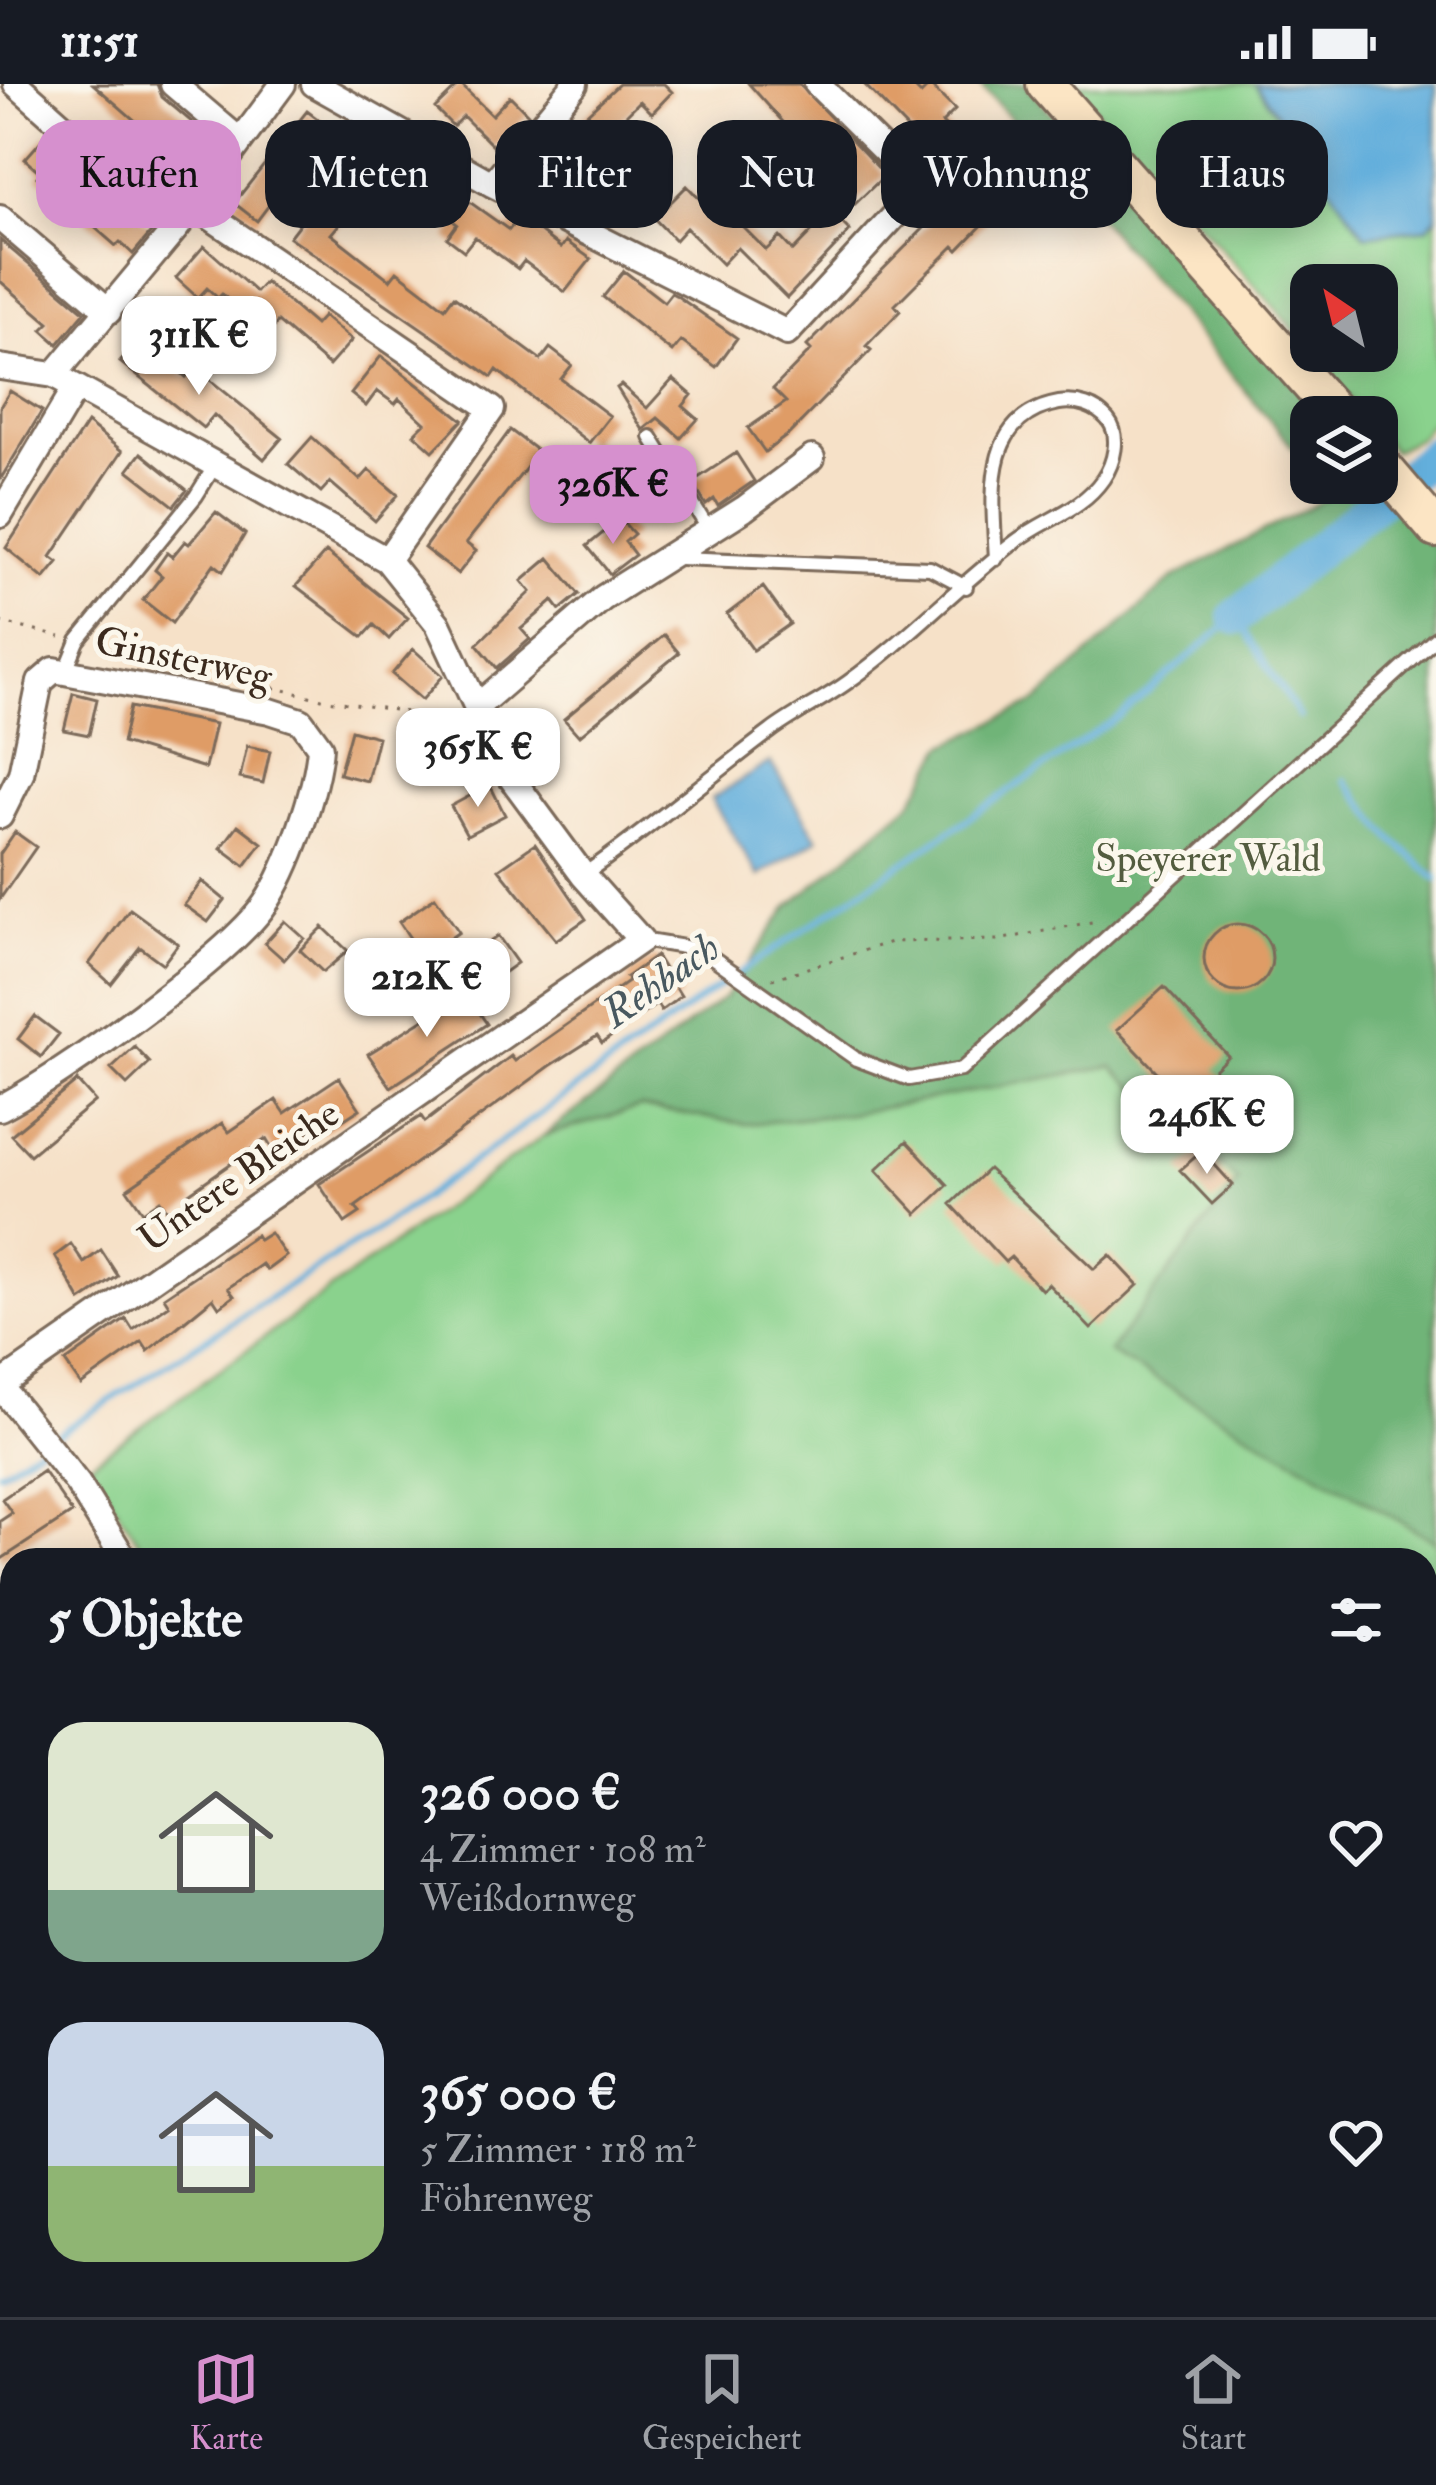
<!DOCTYPE html>
<html lang="de">
<meta charset="utf-8">
<style>
body{margin:0;font-family:"IM FELL Double Pica",serif;background:#20242c;color:#f1f3f6;height:100vh;display:flex;flex-direction:column;font-size:45px;white-space:nowrap}
*{box-sizing:border-box;margin:0}
p{font-size:39px;color:#9ea1a6}
.icon{flex:none;width:66px;height:66px;fill:none;stroke:currentColor;stroke-width:2;stroke-linecap:round;stroke-linejoin:round}
.map{position:relative;flex:1;overflow:hidden}
.drawer{position:absolute;left:0px;top:1464px;width:1437px;height:771px;display:flex;flex-direction:column;background:#171b24;border-radius:36px 36px 0 0;box-shadow:0 6px 30px #0003}
.drawer>*{flex:none}
.guide{position:absolute;left:36px;top:36px;width:1365px;height:108px;display:flex;gap:24px}
.needle{width:78px;rotate:325deg}
.buttons{position:absolute;left:1290px;top:180px;display:grid;gap:24px}
.buttons a{display:grid;place-items:center;width:108px;height:108px;border-radius:24px;background:#171b24;box-shadow:0 6px 30px #0003;font-size:60px}
.price{position:absolute;translate:-50% -102px;padding:0 27px;border-radius:24px;background:#fff;color:#222;font-size:39px;line-height:78px;filter:drop-shadow(0 3px 6px #0008)}
.price::after{content:'';position:absolute;left:50%;top:72px;width:36px;height:27px;margin-left:-18px;background:inherit;clip-path:polygon(0 0,100% 0,50% 100%)}
.price.selected{background:#d690ce;color:#111}
ul{padding:0;list-style:none}
li{display:flex;align-items:center;gap:36px;height:300px;padding:0 48px}
li span{display:grid;place-items:center;flex:none;width:336px;height:240px;border-radius:36px;color:#555}
li>.icon{margin-inline-start:auto}
span .icon{width:144px;height:144px;fill:#fffc;stroke-width:1}
li b{font-size:51px}
h2{display:flex;justify-content:space-between;align-items:center;height:144px;padding:0 48px;font-size:51px}
.tag{padding:0 42px;border-radius:36px;background:#171b24;box-shadow:0 6px 30px #0003;font-size:42px;line-height:108px}
.tag.selected{background:#d690ce;color:#111}
.status{display:flex;justify-content:space-between;align-items:center;height:84px;padding:0 60px;background:#171b24;direction:ltr}
.status svg{height:33px;fill:currentColor}
.tab-bar{display:flex;justify-content:space-around;align-items:center;height:168px;border-top:3px solid #363941;background:#171b24;font-size:33px;color:#9ea1a6}
.tab-bar a{display:grid;justify-items:center;gap:6px}
.tab-bar .selected{color:#d690ce}
.map>svg:first-child{display:block}
.green{fill:#8ad28d;stroke:#627e56;stroke-width:3;fill-rule:evenodd}
.forest{fill:#6fb478;stroke:#556f4b;stroke-width:3}
.water{fill:#64afdc;stroke:#506c7d;stroke-width:3}
.lines{fill:none;stroke-linecap:round;stroke-linejoin:round}
.stream{stroke:#64afdc;stroke-width:6}
.river{stroke:#64afdc;stroke-width:36}
.building{fill:#df9c66}
.lane-casing{stroke:#7c6a5a;stroke-width:18}
.street-casing{stroke:#7c6a5a;stroke-width:30}
.secondary-casing{stroke:#7c6a5a;stroke-width:42}
.path{stroke:#7c6a5a;stroke-width:3;stroke-dasharray:3 9;stroke-linecap:butt}
.lane{stroke:#fff;stroke-width:12}
.street{stroke:#fff;stroke-width:24}
.secondary{stroke:#fce5c4;stroke-width:36}
.labels{text-anchor:middle;stroke-width:10;stroke-linejoin:round;paint-order:stroke}
.street-label{font-size:39px;fill:#3b2a1e;stroke:#fbf7ec}
.park-label{font-size:39px;fill:#535c3f;stroke:#fbf7ec}
.water-label{font-size:42px;font-style:italic;fill:#495960;stroke:#fbf7ec}
</style>
<div class="status"><b>11:51</b><svg viewBox="0 0 49 12"><path d="M0 12V9h3v3zM5 12V6h3v6zM10 12V3h3v9zM15 12V0h3v12zM26 1h20v11H26zM47 4h2v5h-2z"/></svg></div>
<div class="map">
<svg width="1436" height="2233" viewBox="0 0 1436 2233">
<rect width="100%" height="100%" fill="#fbf7ec"/>
<filter id="ink" filterUnits="userSpaceOnUse"><feTurbulence type="fractalNoise" baseFrequency=".00833" numOctaves="2"/><feDisplacementMap in="SourceGraphic" scale="24" xChannelSelector="R" yChannelSelector="G"/><feConvolveMatrix kernelMatrix="1 2 1 2 8 2 1 2 1" color-interpolation-filters="sRGB"/></filter>
<filter id="wash" filterUnits="userSpaceOnUse"><feTurbulence type="fractalNoise" baseFrequency=".004" numOctaves="4" result="noise"/><feDisplacementMap in="SourceGraphic" scale="48" xChannelSelector="R" yChannelSelector="G"/><feGaussianBlur stdDeviation="2.7" result="paint"/><feColorMatrix in="noise" values="0 0 0 0 0 0 0 0 0 0 0 0 0 0 0 0 0 1.4 0 .05"/><feComposite in="paint" operator="in"/></filter>
<g filter="url(#wash)">
<rect width="100%" height="100%" fill="#f6e1c8"/>
<path class="green" d="M1072,0H1255L1365,151L1427,144L1436,133V332L1420,353L1393,367L1377,347V333H1365L1279,228ZM1311,201H1377V267H1311Z
M1112,981L1238,1097L1110,1268L1436,1458V2233H1067L1049,2223H1425V1476H150L89,1380L543,1052L641,1023L746,1040L849,1030Z
M12,1895V2223H61L51,2233H0V1907Z"/>
<path class="forest" d="M979,0H1025L1324,333H1311V385L1074,104Z
M1377,393L1436,467V1458L1109,1268L1238,1097L1112,982L849,1030L746,1040L641,1023L543,1052L725,913L787,824L912,718L944,662L1036,618L1172,495L1332,411L1323,399H1377Z
M12,1577V1894L0,1907V1585Z
M61,2223H1010L1028,2233H51Z"/>
<path class="water" d="M1255,0H1436V133L1427,144L1365,151Z
M770,678L818,755L759,792L711,715Z"/>
<g class="lines">
<path class="stream" d="M1345,696L1391,754L1436,795
M53,1353L390,1137L698,917L1120,632L1236,533L1299,633
M0,1388L42,1361
M1001,2223L1019,2233
M176,2233L179,2223
M811,2233L820,2223"/>
<path class="river" d="M1236,533L1436,369"/>
</g>
<g id="blocks">
<path class="building" d="M93,0H157L162,13L218,60L194,88Z
M460,0L492,31L510,12L528,30L495,64L463,32L453,42L435,24Z
M619,0H664L672,8L652,29L640,17L588,69L593,74L564,103L537,76Z
M749,0H799L885,91L855,120L793,65L801,58Z
M864,0H911L921,10L930,1L955,26L942,39L952,48L931,69Z
M307,27L352,61L358,53L407,91L416,80L509,146L520,132L561,164L566,157L591,175L565,208L524,177L518,185L475,153L464,167L447,154L457,140L427,117L415,132L372,99L366,107L311,65L257,137L234,119Z
M47,50L154,145L133,170L120,158L116,162L37,93L41,89L25,75Z
M649,62L665,78L643,100L666,123L687,102L719,135L727,127L766,166L780,153L793,167L831,128L850,147L787,214L737,164L722,180L686,144L675,156L641,121L632,130L607,104Z
M980,64L1026,107L1001,134L995,128L958,166L954,162L895,221L900,227L866,262L871,266L789,350L765,368L748,344L786,318L773,305L811,266L807,262L930,138L963,99L955,91Z
M316,118L341,138L331,150L390,196L397,187L445,224L454,212L541,276L550,264L572,281L561,295L610,332L589,359L497,286L492,293L289,153Z
M0,156L85,228L58,260L42,246L49,239L0,197Z
M204,162L256,208L265,198L315,241L323,232L352,256L329,282L278,238L267,250L222,210L218,214L207,204L198,214L176,194Z
M624,187L664,218L671,209L677,212L737,254L716,283L681,257L672,268L603,213Z
M141,254L186,293L194,283L282,354L264,375L214,331L203,344L120,278Z
M381,272L463,336L433,367L414,350L425,339L399,315L395,320L377,307L366,322L351,310Z
M673,295L692,311L683,322L698,335L681,354L658,334L643,346L617,304L621,301L647,324Z
M10,307L42,327L0,396V323Z
M87,339L122,367L51,473L58,478L44,495L6,464Z
M510,346L539,368L466,459L476,467L458,490L424,464Z
M312,353L360,396L369,386L398,411L375,437L330,398L321,408L288,380Z
M141,369L187,406L174,422L128,386Z
M736,369L754,397L718,422L714,415L706,421L692,398Z
M645,375L668,405L610,440L599,428L618,412L609,396Z
M216,428L245,450L223,487L214,480L172,539L143,516L162,492L155,486L167,469L172,473L185,457L189,460Z
M620,435L634,450L625,458L635,471L610,490L587,462Z
M326,468L408,534L389,555L374,541L363,553L296,502Z
M549,474L579,510L560,526L553,517L521,545L530,555L497,584L477,560L531,508L522,497Z
M763,503L790,540L753,566L727,530Z
M664,551L679,569L579,652L564,635Z
M413,565L443,592L422,616L392,590Z
M73,609L97,615L89,651L64,646Z
M130,623L215,640L205,684L122,659Z
M351,646L378,653L367,697L339,690Z
M247,662L270,667L263,699L240,694Z
M490,701L505,731L467,751L451,722Z
M238,741L262,759L245,782L221,764Z
M15,748L36,763L0,815V770Z
M535,760L586,835L556,856L499,785Z
M202,797L225,816L208,838L184,821Z
M435,813L459,848L423,873L399,838Z
M130,825L178,860L163,880L140,863L111,900L89,880Z
M285,837L304,854L284,876L265,859Z
M1204 874a34 34 0 1 1 68 0a34 34 0 1 1-68 0Z
M323,843L348,867L323,888L300,866Z
M498,852L517,879L492,897L473,870Z
M656,872L681,912L661,927L657,920L602,959L597,952L550,982L355,1123L360,1129L345,1139L319,1100L421,1032L425,1038L511,972L515,977L629,897L626,893Z
M1164,903L1228,972L1214,985L1244,1015L1213,1047L1117,946Z
M466,909L487,940L391,1003L368,970Z
M35,932L59,950L41,973L18,955Z
M135,963L150,979L127,1001L111,985Z
M339,993L360,1025L323,1049L318,1041L275,1070L266,1055L189,1109L195,1118L173,1134L160,1116L143,1128L127,1105L222,1039L229,1048L276,1016L285,1029Z
M77,997L95,1017L30,1071L11,1051Z
M907,1057L948,1101L917,1130L876,1086Z
M1202,1067L1233,1101L1212,1120L1180,1086Z
M988,1085L1094,1185L1110,1171L1138,1201L1091,1245L1048,1200L1042,1206L1011,1173L1005,1178L951,1120Z
M270,1149L286,1172L267,1186L262,1180L228,1204L234,1212L219,1223L213,1214L148,1267L142,1258L81,1301L65,1278L126,1235L133,1246L169,1221L164,1213L256,1151L259,1156Z
M71,1160L84,1179L101,1166L118,1192L81,1217L55,1172Z
M43,1387L72,1429L0,1476V1437L12,1429L2,1415Z"/>
</g>
</g>
<g filter="url(#ink)">
<use href="#blocks" fill-opacity="0" stroke="#7c6a5a" stroke-width="3"/>
<g class="lines">
<g class="lane-casing">
<path id="lane" d="M651,353L709,446
M680,474L930,484L966,503
M66,586L78,557L196,412L216,380
M583,791C648,746 708,694 771,647C795,629 823,616 848,598C907,556 957,502 1015,458C1044,435 1081,427 1103,395C1114,379 1121,352 1108,336C1096,322 1077,316 1059,319C980,333 993,415 996,475
M641,856L702,866L856,975L909,995L961,986L1436,554
M0,1590L12,1583"/>
</g>
<g class="street-casing">
<path id="street" d="M16,0L177,143
M173,0L240,57
M314,0L492,100L787,249L921,103L817,0
M492,100L575,0
M193,121L492,325L387,476
M0,134L109,227
M0,283L54,291L387,476L438,540L507,688L583,791L641,856L0,1301
M54,291L177,143L283,0
M0,431L76,303
M480,620L603,514L744,425L812,374
M0,732L21,690L40,598L54,586L270,627L301,637L320,663C317,705 289,785 265,820C230,872 59,994 0,1024
M0,1302L78,1400L125,1476
M0,1916L12,1904
M1032,2223L1050,2233"/>
</g>
<g class="secondary-casing">
<path id="secondary" d="M1045,0L1339,333
M1377,376L1436,445"/>
</g>
<path class="path" d="M0,538L60,553
M98,562L322,615L459,636
M772,895L891,858L998,856L1097,837
M495,2223L507,2233
M976,2223L994,2233
M393,2233L416,2223
M678,2233L682,2223
M774,2233L783,2223"/>
<use href="#lane" class="lane"/>
<use href="#street" class="street"/>
<use href="#secondary" class="secondary"/>
</g>
</g>
<g class="labels">
<g class="street-label">
<text transform="translate(184 573) rotate(12)" y="14">Ginsterweg</text>
<text transform="translate(238 1091) rotate(-35)" y="14">Untere Bleiche</text>
</g>
<g class="park-label">
<text x="1208" y="787">Speyerer Wald</text>
</g>
<g class="water-label">
<text transform="translate(660 895) rotate(-35)" y="15">Rehbach</text>
</g>
</g>
</svg>
<div class="buttons">
<a><svg class="needle" viewBox="-14 -14 28 28"><path d="M0-13l5 13h-10z" fill="#e53935"/><path d="M0 13l5-13h-10z" fill="#9ea1a6"/></svg></a>
<a><svg class="icon" aria-label="layers" viewBox="0 0 24 24"><path d="M12 4l9 5-9 5-9-5zM3 14l9 5 9-5"/></svg></a>
</div>
<b class="price" style="left:199px;top:314px">311K €</b>
<b class="price selected" style="left:613px;top:463px">326K €</b>
<b class="price" style="left:478px;top:726px">365K €</b>
<b class="price" style="left:427px;top:956px">212K €</b>
<b class="price" style="left:1207px;top:1093px">246K €</b>
<div class="guide">
<a class="tag selected">Kaufen</a>
<a class="tag">Mieten</a>
<a class="tag">Filter</a>
<a class="tag">Neu</a>
<a class="tag">Wohnung</a>
<a class="tag">Haus</a>
</div>
<section class="drawer">
<h2>5 Objekte<svg class="icon" aria-label="filters" viewBox="0 0 24 24"><path d="M4 7h16M4 17h16"/><circle cx="9" cy="7" r="2"/><circle cx="15" cy="17" r="2"/></svg></h2>
<ul>
<li><span style="background:linear-gradient(#dfe7d0 70%,#7fa58c 0)"><svg class="icon" aria-label="home" viewBox="0 0 24 24"><path d="M3 11l9-7 9 7M6 9v11h12V9"/></svg></span><div><b>326 000 €</b><p>4 Zimmer · 108 m²</p><p>Weißdornweg</p></div><svg class="icon" aria-label="heart" viewBox="0 0 24 24"><path d="M12 20l-8-8c-3-5 5-10 8-4 3-6 11-1 8 4z"/></svg></li>
<li><span style="background:linear-gradient(#c9d6e8 60%,#8fb573 0)"><svg class="icon" aria-label="home" viewBox="0 0 24 24"><path d="M3 11l9-7 9 7M6 9v11h12V9"/></svg></span><div><b>365 000 €</b><p>5 Zimmer · 118 m²</p><p>Föhrenweg</p></div><svg class="icon" aria-label="heart" viewBox="0 0 24 24"><path d="M12 20l-8-8c-3-5 5-10 8-4 3-6 11-1 8 4z"/></svg></li>
</ul>
</section>
</div>
<nav class="tab-bar">
<a class="selected"><svg class="icon" aria-label="map" viewBox="0 0 24 24"><path d="M3 6l6-2 6 2 6-2v14l-6 2-6-2-6 2zM9 4v14M15 6v14"/></svg>Karte</a>
<a><svg class="icon" aria-label="saved" viewBox="0 0 24 24"><path d="M7 4h10v16l-5-4-5 4z"/></svg>Gespeichert</a>
<a><svg class="icon" aria-label="home" viewBox="0 0 24 24"><path d="M3 11l9-7 9 7M6 9v11h12V9"/></svg>Start</a>
</nav>
